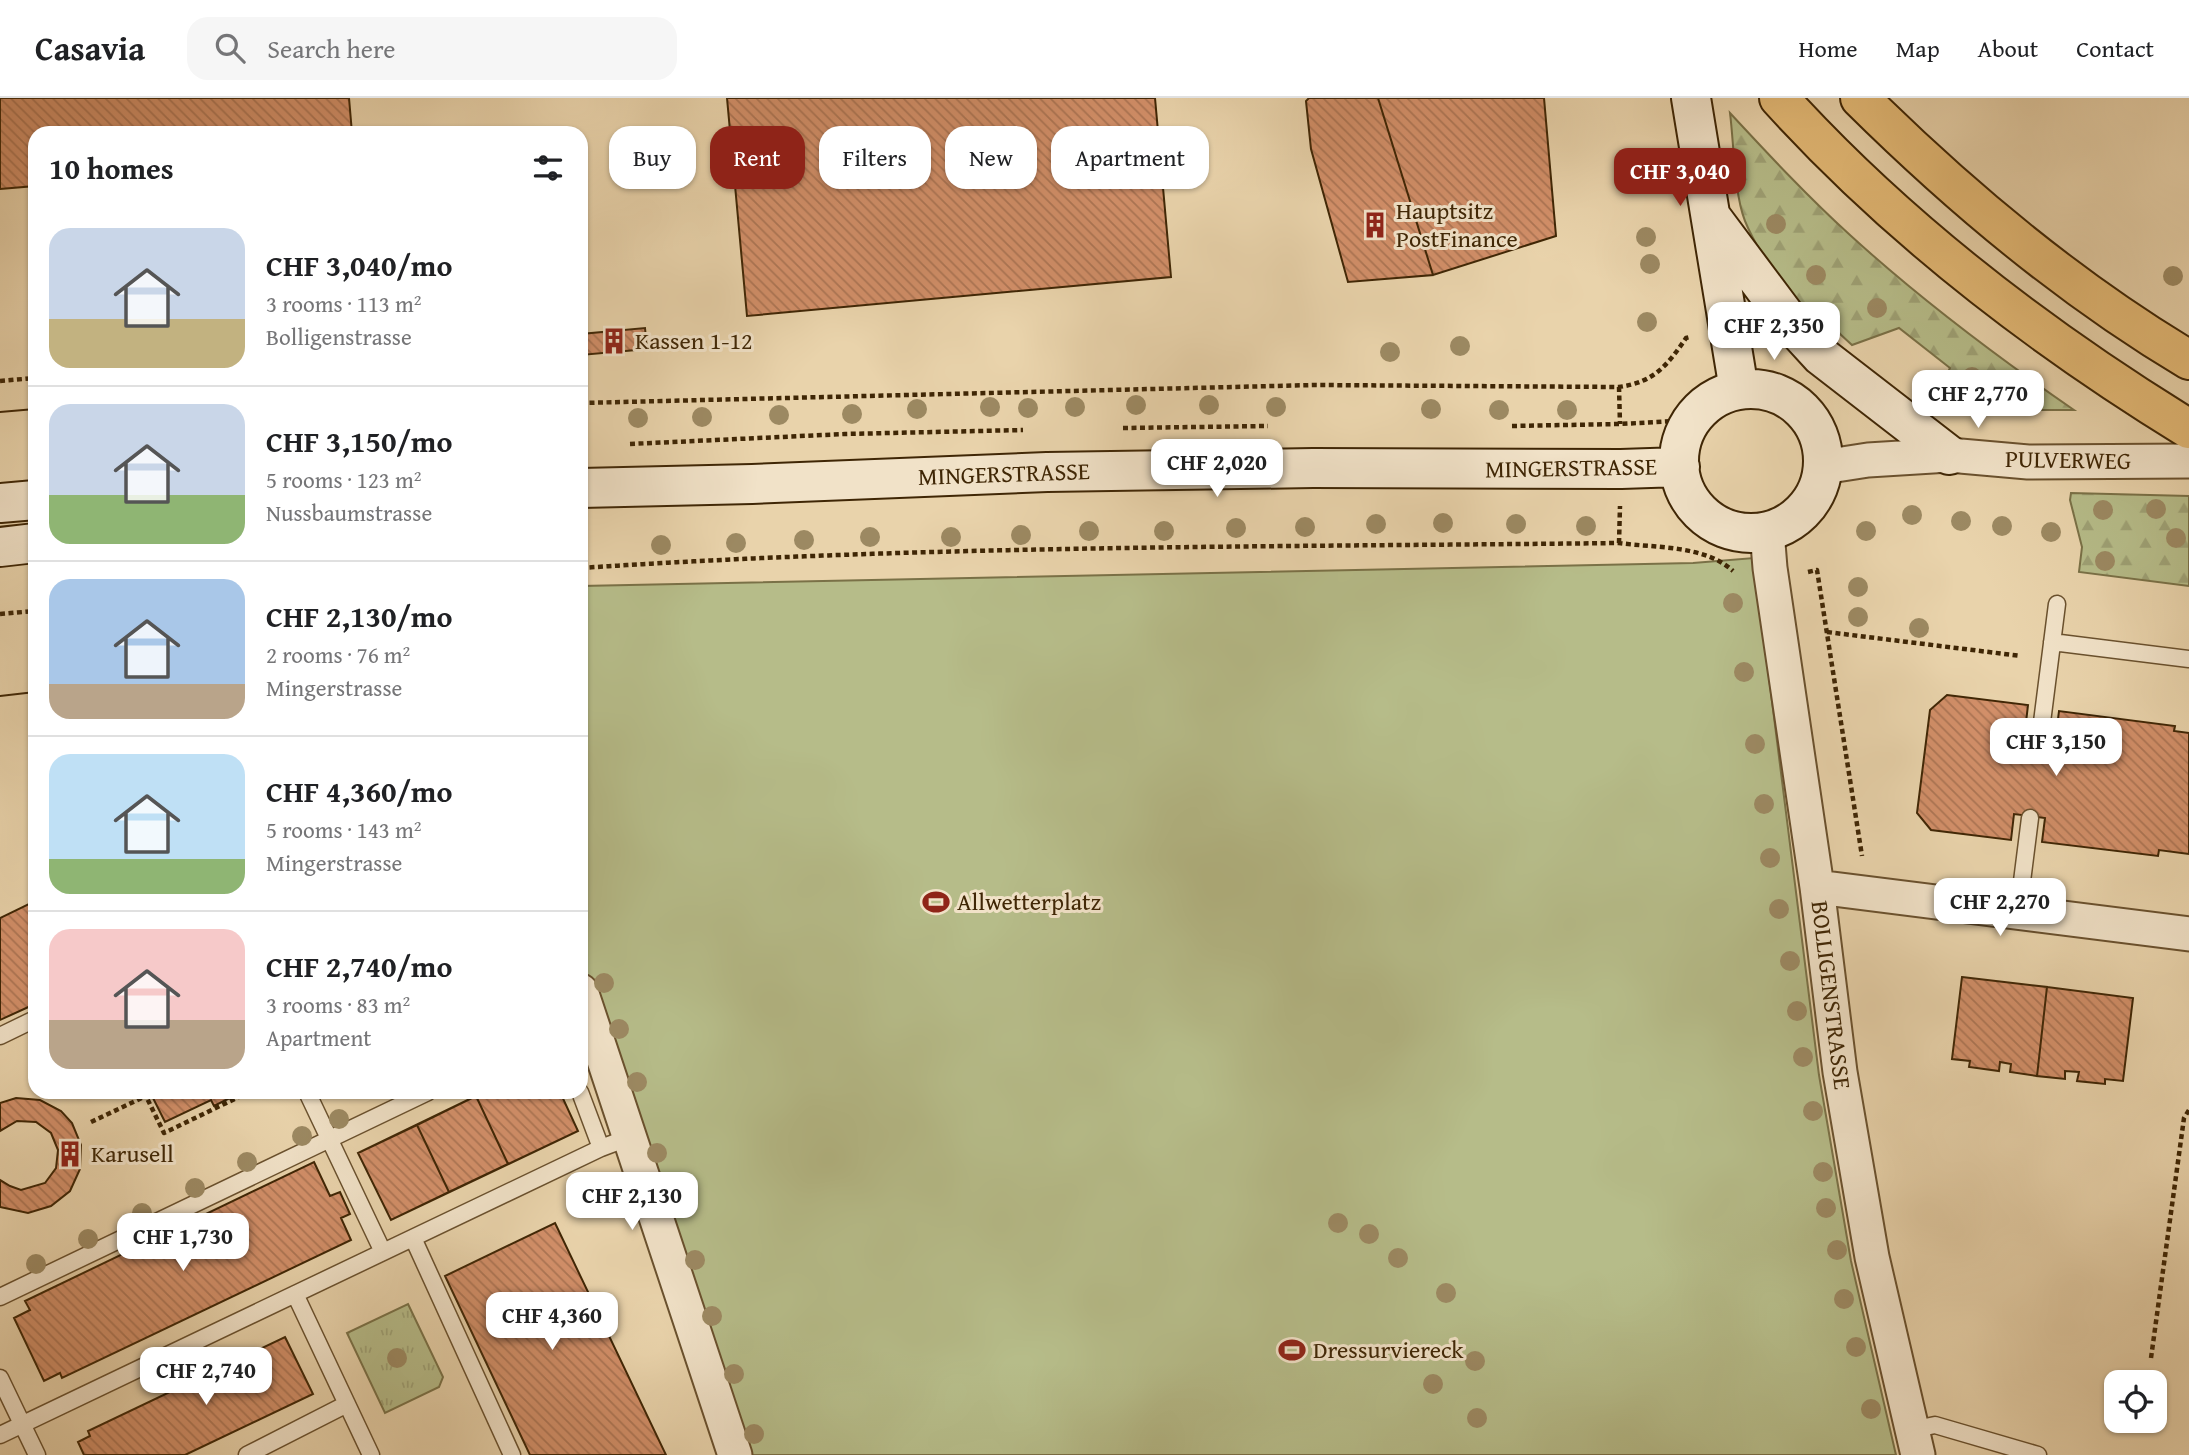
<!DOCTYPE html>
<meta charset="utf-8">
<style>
body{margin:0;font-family:"Gentium Book Plus",serif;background:#f6f6f6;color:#202124;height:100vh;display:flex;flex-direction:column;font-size:26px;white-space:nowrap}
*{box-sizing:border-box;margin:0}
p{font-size:23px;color:#757577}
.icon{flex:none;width:38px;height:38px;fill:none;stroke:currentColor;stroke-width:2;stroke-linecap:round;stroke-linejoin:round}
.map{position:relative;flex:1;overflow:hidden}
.sheet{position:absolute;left:28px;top:28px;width:560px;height:973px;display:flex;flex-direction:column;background:#fff;border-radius:21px;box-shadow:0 2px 5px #0004}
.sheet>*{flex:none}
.guide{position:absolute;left:609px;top:28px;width:665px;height:63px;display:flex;gap:14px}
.buttons{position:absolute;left:2104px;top:1272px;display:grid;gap:14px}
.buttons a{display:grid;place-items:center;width:63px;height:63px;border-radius:14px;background:#fff;box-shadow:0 2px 5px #0004;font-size:35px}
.price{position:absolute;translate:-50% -60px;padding:0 16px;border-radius:14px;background:#fff;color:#222;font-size:23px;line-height:46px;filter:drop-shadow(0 2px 4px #0008)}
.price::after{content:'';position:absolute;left:50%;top:42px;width:21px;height:16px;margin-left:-10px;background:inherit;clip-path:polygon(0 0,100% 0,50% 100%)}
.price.active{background:#8f2418;color:#fff}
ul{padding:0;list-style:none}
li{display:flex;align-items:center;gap:21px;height:175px;padding:0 21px}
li+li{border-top:2px solid #e0e0e0}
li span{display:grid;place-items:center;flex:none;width:196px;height:140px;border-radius:21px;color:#555}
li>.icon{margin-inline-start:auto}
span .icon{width:84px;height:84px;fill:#fffc;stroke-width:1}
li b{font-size:30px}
h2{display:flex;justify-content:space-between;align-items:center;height:84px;padding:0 21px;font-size:30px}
.pill{padding:0 24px;border-radius:21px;background:#fff;box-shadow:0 2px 5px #0004;font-size:24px;line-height:63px}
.pill.active{background:#8f2418;color:#fff}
header{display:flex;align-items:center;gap:42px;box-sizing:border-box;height:98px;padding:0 35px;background:#fff;border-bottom:2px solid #e0e0e0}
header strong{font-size:33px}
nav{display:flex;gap:38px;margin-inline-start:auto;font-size:24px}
.search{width:490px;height:63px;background:#f6f6f6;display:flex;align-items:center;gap:18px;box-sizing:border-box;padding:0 24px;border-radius:21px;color:#757577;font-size:26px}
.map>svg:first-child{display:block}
.grass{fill:url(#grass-tufts);stroke:#7a7147;stroke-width:2}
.forest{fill:url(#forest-firs);stroke:#7a7147;stroke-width:2}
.park{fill:#b6bc89;stroke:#7a7147;stroke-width:2}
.building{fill:url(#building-back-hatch);stroke:#3f2605;stroke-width:2}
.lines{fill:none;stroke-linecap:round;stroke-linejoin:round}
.service-casing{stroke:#6a512e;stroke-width:19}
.minor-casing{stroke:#6a512e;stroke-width:37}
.secondary-casing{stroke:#3f2605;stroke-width:42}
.motorway-casing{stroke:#3f2605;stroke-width:42}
.path{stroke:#3f2605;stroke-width:4.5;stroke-dasharray:5 3.5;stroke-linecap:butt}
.service{stroke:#f1e2c8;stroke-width:16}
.minor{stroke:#f1e2c8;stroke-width:33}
.secondary{stroke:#f1e2c8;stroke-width:38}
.motorway{stroke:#e4ba76;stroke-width:38}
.tram{stroke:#3f2605;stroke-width:2}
.tree{fill:#9c8962}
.labels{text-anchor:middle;stroke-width:6;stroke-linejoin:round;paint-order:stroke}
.poi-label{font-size:24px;fill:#3f2605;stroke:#f1e2c8;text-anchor:start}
.street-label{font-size:24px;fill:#3f2605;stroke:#f1e2c8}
</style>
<header>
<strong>Casavia</strong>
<div class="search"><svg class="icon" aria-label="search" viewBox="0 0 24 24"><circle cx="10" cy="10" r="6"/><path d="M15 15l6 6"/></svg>Search here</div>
<nav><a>Home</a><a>Map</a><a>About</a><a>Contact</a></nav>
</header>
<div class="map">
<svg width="2189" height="1357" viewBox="0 0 2189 1357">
<defs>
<pattern id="grass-tufts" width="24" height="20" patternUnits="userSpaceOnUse" patternTransform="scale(1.75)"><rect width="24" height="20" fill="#b6bc89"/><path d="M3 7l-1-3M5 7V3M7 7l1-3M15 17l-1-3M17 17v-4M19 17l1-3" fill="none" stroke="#9ea175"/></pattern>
<pattern id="forest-firs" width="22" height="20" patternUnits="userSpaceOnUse" patternTransform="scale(1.75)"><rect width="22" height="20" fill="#b6bc89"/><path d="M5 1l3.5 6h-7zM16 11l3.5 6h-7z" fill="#9ea175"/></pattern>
<pattern id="building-back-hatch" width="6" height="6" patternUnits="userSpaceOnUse" patternTransform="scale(1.75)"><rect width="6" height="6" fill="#d28f69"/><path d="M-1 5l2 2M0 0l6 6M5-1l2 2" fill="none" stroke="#ac7554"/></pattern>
</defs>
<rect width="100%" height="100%" fill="#e9d3ab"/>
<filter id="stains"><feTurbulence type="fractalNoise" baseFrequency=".00286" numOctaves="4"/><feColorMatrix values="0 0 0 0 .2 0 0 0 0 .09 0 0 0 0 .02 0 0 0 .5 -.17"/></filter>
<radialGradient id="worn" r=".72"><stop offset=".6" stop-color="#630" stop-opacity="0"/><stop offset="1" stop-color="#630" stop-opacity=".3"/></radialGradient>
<path class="grass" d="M408,1206L443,1279L439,1289L385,1315L347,1235Z"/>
<path class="forest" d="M1730,15C1769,57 1808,99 1850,137C1920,201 1996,258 2074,312H1992L1964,307L1938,295L1950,270L1899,230L1852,247L1812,210L1799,212C1781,183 1758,155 1745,123C1734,95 1734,46 1730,15Z
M2071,395L2189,398V488L2079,474L2082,449L2070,402Z"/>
<path class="park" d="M1754,460L1819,977L1851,1163L1896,1357H739L581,880V488L1693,465Z"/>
<path class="building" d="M0,0H349L352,35H35V88L0,91Z
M0,0H349L352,35H35V88L0,91Z
M727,0H1155L1171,179L747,218Z
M1309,0H1378L1433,177L1348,184L1311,51L1306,3Z
M1378,0H1544L1556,138L1433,177Z
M645,230L647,251L581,257V236Z
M1947,597L2028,607L2025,633L2056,637L2059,613L2175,628L2174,633L2189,635V756L2159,752L2158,758L2042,744L2045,720L2014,716L2011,742L1931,732L1917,715L1930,612Z
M35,803V906L0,922V820Z
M1962,879L2047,889L2037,978L2010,974L2011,966L2000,964L1999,973L1969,969L1970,963L1952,961Z
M2047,889L2133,900L2123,983L2105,981V986L2077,983L2079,974L2065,973V981L2037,978Z
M150,994H242L214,1008L211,1002L165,1024Z
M474,994H560L578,1033L391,1122L358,1055L476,998Z
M485,994H560L578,1033L508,1066L476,998Z
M476,998L508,1066L449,1094L417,1027Z
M16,1000L40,1002L61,1013L72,1025L81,1047L80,1071L70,1093L51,1108L28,1115L0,1109V1082L10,1088L21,1092L45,1085L56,1070L58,1052L51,1035L36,1024L17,1023L0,1033V1005Z
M417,1027L449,1094L391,1122L358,1055Z
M314,1064L330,1098L340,1094L350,1116L341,1120L351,1142L62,1280L60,1275L44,1283L14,1220L30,1212L25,1203Z
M555,1125L666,1357H530L445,1178Z
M285,1239L313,1296L185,1357H84L78,1344L90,1338L88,1333Z"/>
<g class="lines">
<g class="service-casing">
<path id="service" d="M2052,544L2189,561
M2041,632L2057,506
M2018,815L2030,720
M0,938L35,921
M307,994L383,1154
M580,994L601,1050
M413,1140L512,1357
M295,1196L371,1357
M0,1199L428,994
M0,1280L37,1357
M1911,1332L1935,1327L2038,1357
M0,1337L601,1050L630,1039
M247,1357L347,1306"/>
</g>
<g class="minor-casing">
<path id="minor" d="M1823,369L1868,362L1949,357L2028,364L2189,363
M1767,433L1770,470L1817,789L1840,974L1872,1159L1918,1357
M1817,789L2189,836
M581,893L735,1357"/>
</g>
<g class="secondary-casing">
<path id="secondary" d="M1691,0L1739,292
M1712,120L1789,223L1821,258L1949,357
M1679 363a72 72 0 1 1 144 0a72 72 0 1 1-144 0Z
M581,390L752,386L1047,374L1313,370L1621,371L1680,369
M0,405L35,402
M0,449L35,445"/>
</g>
<g class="motorway-casing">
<path id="motorway" d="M1779,0C1898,131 2039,239 2189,331
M1860,0C1960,99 2068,190 2189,262"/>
</g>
<path class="path" d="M0,283L35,280
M1619,289L1620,326
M581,305L1315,287L1619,289C1654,284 1667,268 1686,240L1690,239
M1512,328L1620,326L1693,322
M1123,330L1268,328
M630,346L845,336L1023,332
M1619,445L1620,408
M581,470C926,447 1273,449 1619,445C1655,450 1705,447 1733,473
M1808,474L1817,472L1862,758
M0,516L35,513
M1827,534L2021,558
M144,994L164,1035L249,994
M91,1024L146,998
M2151,1260L2184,1020L2189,1012"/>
<use href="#service" class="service"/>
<use href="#minor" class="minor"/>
<use href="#secondary" class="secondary"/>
<use href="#motorway" class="motorway"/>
<path class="tram" d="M0,314L35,311
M0,598L35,594"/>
</g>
<g class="tree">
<circle cx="1776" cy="126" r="10"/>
<circle cx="1646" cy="139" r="10"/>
<circle cx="1650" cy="166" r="10"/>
<circle cx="1816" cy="177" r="10"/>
<circle cx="2173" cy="178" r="10"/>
<circle cx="1877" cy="210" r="10"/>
<circle cx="1647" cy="224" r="10"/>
<circle cx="1460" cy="248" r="10"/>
<circle cx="1390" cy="254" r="10"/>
<circle cx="1972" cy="279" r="10"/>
<circle cx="1136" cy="307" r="10"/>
<circle cx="1209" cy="307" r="10"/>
<circle cx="990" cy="309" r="10"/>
<circle cx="1075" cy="309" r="10"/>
<circle cx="1276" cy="309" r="10"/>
<circle cx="1028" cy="310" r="10"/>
<circle cx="917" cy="311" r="10"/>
<circle cx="1431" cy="311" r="10"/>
<circle cx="1499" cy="312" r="10"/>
<circle cx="1567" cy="312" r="10"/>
<circle cx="852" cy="316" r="10"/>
<circle cx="779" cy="317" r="10"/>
<circle cx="702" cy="319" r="10"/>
<circle cx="638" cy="320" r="10"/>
<circle cx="2156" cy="411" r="10"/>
<circle cx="2103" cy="412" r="10"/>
<circle cx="1912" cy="417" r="10"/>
<circle cx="1961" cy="423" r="10"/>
<circle cx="1443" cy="425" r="10"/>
<circle cx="1376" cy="426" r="10"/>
<circle cx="1516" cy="426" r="10"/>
<circle cx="1586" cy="428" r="10"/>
<circle cx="2002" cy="428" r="10"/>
<circle cx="1305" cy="429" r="10"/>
<circle cx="1236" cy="430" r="10"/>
<circle cx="1089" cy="433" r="10"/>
<circle cx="1164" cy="433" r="10"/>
<circle cx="1866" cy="433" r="10"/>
<circle cx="2051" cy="434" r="10"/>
<circle cx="1021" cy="437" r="10"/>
<circle cx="870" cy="439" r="10"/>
<circle cx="951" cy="439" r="10"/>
<circle cx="2176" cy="440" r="10"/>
<circle cx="804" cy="442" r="10"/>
<circle cx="736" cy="445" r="10"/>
<circle cx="661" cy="447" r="10"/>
<circle cx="2105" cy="463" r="10"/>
<circle cx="1858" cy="489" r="10"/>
<circle cx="1733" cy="505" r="10"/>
<circle cx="1858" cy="519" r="10"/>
<circle cx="1919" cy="530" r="10"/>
<circle cx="1744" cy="574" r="10"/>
<circle cx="1755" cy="646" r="10"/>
<circle cx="1764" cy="706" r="10"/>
<circle cx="1770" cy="760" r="10"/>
<circle cx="1779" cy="811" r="10"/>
<circle cx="1790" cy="863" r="10"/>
<circle cx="604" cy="885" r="10"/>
<circle cx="1797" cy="913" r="10"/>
<circle cx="619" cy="931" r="10"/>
<circle cx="1803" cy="959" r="10"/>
<circle cx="637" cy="984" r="10"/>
<circle cx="1813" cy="1013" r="10"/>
<circle cx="339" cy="1021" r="10"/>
<circle cx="302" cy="1038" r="10"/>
<circle cx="657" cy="1055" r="10"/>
<circle cx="247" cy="1064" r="10"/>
<circle cx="1823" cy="1074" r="10"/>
<circle cx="195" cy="1090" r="10"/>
<circle cx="674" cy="1104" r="10"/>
<circle cx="1826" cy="1110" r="10"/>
<circle cx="142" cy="1115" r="10"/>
<circle cx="1338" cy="1125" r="10"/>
<circle cx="1369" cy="1136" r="10"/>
<circle cx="88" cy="1141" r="10"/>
<circle cx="1837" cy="1152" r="10"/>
<circle cx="1398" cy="1160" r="10"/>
<circle cx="695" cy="1162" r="10"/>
<circle cx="36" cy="1166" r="10"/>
<circle cx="1446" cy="1195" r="10"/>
<circle cx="1844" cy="1201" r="10"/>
<circle cx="712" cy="1218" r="10"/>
<circle cx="1856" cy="1249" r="10"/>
<circle cx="397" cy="1260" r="10"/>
<circle cx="1475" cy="1263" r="10"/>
<circle cx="734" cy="1276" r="10"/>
<circle cx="1433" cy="1286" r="10"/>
<circle cx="1871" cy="1311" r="10"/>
<circle cx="1477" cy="1320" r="10"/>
<circle cx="754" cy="1336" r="10"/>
</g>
<defs>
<g id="building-bare" transform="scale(2.1)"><path d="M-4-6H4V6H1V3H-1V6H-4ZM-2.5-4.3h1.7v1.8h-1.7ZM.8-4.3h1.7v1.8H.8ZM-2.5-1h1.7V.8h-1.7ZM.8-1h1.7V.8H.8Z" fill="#8f2418" stroke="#f1e2c8" stroke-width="2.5" paint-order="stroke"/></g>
<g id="stadium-bare" transform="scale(2.1)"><path d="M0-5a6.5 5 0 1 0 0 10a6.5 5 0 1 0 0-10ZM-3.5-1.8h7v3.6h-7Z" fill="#8f2418" stroke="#f1e2c8" stroke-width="2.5" paint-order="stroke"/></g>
</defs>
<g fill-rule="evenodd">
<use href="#building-bare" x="1375" y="127"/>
<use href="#building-bare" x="614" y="243"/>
<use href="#stadium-bare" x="936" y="804"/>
<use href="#building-bare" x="70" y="1056"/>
<use href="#stadium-bare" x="1292" y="1252"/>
</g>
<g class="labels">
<g class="poi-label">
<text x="1396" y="121">Hauptsitz<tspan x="1396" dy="28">PostFinance</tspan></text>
<text x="635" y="251">Kassen 1-12</text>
<text x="957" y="812">Allwetterplatz</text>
<text x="91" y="1064">Karusell</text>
<text x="1313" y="1260">Dressurviereck</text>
</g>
<g class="street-label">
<text transform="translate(2068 362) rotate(1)" y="8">PULVERWEG</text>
<text transform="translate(1571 370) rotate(-1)" y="8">MINGERSTRASSE</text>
<text transform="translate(1004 376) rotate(-2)" y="8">MINGERSTRASSE</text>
<text transform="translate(1831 897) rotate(83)" y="8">BOLLIGENSTRASSE</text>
</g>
</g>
<rect width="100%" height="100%" filter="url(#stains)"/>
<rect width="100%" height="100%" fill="url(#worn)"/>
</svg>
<div class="buttons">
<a><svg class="icon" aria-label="locate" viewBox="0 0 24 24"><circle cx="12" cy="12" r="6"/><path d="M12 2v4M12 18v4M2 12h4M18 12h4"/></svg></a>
</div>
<b class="price active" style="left:1680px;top:110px">CHF 3,040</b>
<b class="price" style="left:1774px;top:264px">CHF 2,350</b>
<b class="price" style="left:1978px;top:332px">CHF 2,770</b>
<b class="price" style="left:1217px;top:401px">CHF 2,020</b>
<b class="price" style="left:2056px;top:680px">CHF 3,150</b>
<b class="price" style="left:2000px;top:840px">CHF 2,270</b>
<b class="price" style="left:632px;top:1134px">CHF 2,130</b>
<b class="price" style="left:183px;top:1175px">CHF 1,730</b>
<b class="price" style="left:552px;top:1254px">CHF 4,360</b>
<b class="price" style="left:206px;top:1309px">CHF 2,740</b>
<div class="guide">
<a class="pill">Buy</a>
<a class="pill active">Rent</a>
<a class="pill">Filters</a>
<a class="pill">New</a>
<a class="pill">Apartment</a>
</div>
<section class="sheet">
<h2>10 homes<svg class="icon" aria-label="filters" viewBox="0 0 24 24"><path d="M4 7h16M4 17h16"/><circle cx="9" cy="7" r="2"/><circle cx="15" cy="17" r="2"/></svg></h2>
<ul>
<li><span style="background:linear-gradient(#c9d6e8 65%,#c2b280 0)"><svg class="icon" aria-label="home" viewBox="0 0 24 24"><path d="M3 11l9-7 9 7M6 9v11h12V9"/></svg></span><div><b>CHF 3,040/mo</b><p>3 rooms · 113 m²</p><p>Bolligenstrasse</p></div></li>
<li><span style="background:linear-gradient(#c9d6e8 65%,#8fb573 0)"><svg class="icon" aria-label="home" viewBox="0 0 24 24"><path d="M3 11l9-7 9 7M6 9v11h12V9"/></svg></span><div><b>CHF 3,150/mo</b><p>5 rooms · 123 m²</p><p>Nussbaumstrasse</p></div></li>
<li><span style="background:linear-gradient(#a9c7e8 75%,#b9a48a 0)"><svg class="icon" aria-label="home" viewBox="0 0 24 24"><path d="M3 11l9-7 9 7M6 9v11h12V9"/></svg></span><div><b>CHF 2,130/mo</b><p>2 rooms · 76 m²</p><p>Mingerstrasse</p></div></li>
<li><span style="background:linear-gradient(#bfe0f5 75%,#8fb573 0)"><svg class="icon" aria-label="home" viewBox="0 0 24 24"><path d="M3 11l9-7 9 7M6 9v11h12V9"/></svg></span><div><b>CHF 4,360/mo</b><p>5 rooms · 143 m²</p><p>Mingerstrasse</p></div></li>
<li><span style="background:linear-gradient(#f6c9c9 65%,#b9a48a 0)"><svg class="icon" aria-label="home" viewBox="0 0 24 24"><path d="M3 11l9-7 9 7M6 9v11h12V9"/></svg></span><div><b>CHF 2,740/mo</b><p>3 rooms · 83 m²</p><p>Apartment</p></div></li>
</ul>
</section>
</div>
